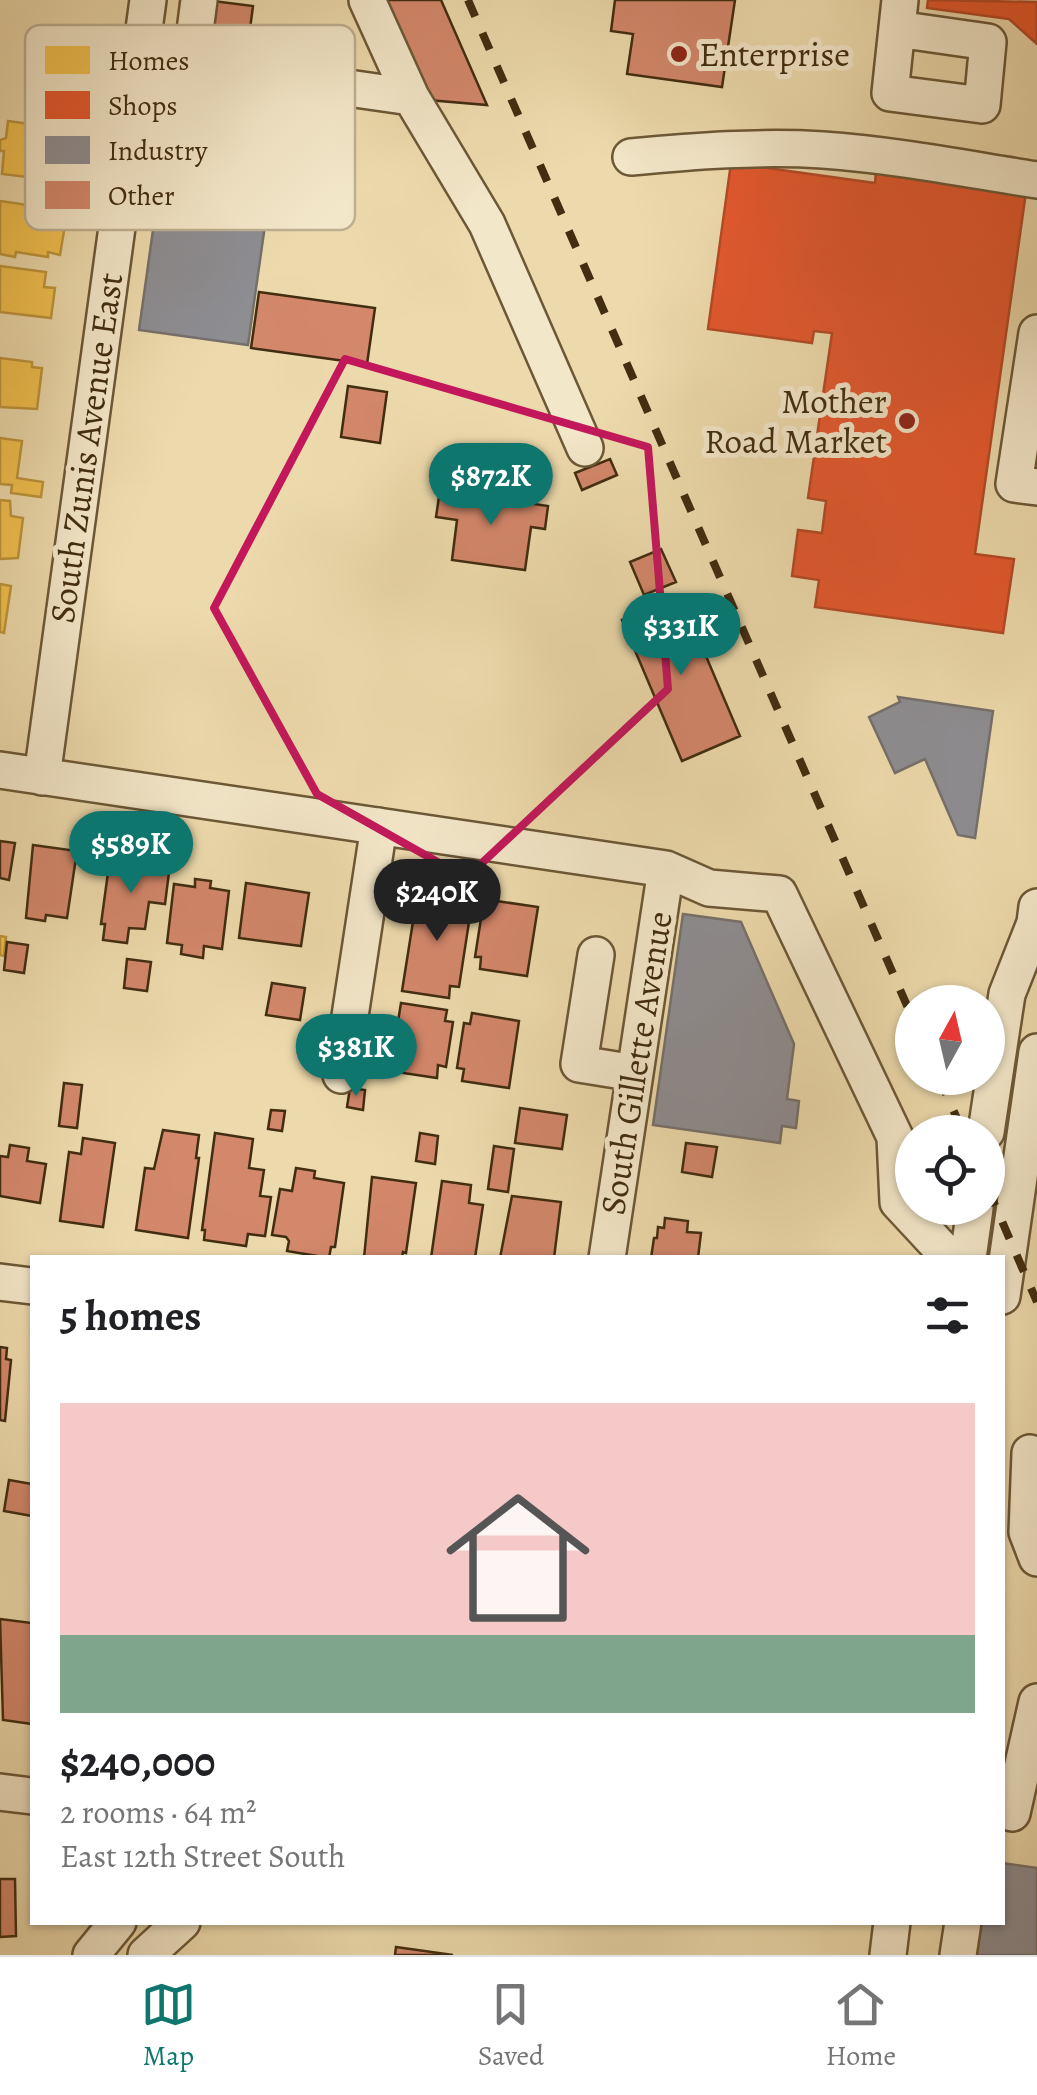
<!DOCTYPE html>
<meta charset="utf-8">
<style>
body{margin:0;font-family:Alegreya,serif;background:#f2f2f2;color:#202124;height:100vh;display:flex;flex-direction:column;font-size:38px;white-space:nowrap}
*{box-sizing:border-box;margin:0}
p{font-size:32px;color:#757577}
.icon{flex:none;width:55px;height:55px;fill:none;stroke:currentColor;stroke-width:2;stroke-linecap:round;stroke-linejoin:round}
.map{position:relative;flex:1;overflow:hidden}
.side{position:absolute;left:30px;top:1255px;width:975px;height:670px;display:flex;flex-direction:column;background:#fff;border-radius:0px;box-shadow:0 2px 8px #0004}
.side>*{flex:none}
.needle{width:65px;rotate:8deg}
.tools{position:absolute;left:895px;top:985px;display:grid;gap:20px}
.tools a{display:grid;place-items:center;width:110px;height:110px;border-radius:50%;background:#fff;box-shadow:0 2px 8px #0004;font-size:50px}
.price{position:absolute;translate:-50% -85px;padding:0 22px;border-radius:35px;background:#0f766e;color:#fff;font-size:32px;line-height:65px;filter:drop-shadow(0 2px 5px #0008)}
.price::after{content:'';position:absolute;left:50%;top:60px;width:30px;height:22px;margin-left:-15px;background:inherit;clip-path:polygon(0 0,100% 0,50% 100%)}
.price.on{background:#222;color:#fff}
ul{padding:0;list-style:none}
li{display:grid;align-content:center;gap:20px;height:530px;padding:0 30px}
li span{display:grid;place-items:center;height:310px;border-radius:0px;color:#555}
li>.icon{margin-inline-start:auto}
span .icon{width:180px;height:180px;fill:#fffc;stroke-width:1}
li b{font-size:42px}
h2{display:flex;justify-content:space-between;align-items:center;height:120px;padding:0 30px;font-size:42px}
.tabs{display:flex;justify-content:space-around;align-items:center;height:140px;border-top:2px solid #e0e0e0;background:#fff;font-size:28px;color:#757577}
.tabs a{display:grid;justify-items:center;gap:5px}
.tabs .on{color:#0f766e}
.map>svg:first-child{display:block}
.homes{fill:#f2c14e;stroke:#bd953b;stroke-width:2.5}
.shops{fill:#e4572e;stroke:#b34a25;stroke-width:2.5}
.industry{fill:#8d8d92;stroke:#76706b;stroke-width:2.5}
.building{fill:#d3876b;stroke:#412d0f;stroke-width:2.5}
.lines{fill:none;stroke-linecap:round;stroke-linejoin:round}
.minor-casing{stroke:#6c5836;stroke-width:40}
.minor{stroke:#f3e7c9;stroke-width:35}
.rail{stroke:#412d0f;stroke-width:8;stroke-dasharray:18 18;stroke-linecap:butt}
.marked{fill:none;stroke:#c2185b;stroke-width:8;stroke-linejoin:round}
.poi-dot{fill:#8f2418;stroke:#f3e7c9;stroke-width:4}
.labels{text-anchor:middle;stroke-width:10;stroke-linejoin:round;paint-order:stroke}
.poi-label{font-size:35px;fill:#412d0f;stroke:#f3e7c9;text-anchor:start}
.street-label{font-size:35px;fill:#412d0f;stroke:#f3e7c9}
.key{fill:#f3e7c9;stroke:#beaf91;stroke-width:2.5}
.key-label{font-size:28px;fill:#412d0f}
</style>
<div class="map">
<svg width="1037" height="1955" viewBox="0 0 1037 1955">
<rect width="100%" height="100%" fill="#eddaac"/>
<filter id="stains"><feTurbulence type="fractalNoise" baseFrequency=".002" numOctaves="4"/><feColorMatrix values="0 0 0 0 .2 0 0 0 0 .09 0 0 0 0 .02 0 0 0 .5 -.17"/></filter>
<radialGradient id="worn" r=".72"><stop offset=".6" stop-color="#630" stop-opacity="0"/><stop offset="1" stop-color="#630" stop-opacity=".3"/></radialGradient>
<path class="homes" d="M8,121L66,129L65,140L76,141L72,173L61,172L60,176L28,172V177L2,174L4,151H0V140L6,138Z
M0,201L55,209L52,223L65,225L60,255L48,252V257L16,252L15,257L0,254Z
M0,266L46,272L44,287L55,288L51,318L0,312Z
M0,358L32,362V367L42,368L37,409L0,407Z
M0,438L22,441L17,478L43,482L41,497L11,493L12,485L0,484Z
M0,500L10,501L11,516L23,518L18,558L0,559Z
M0,584L11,586L4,633L0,632Z
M0,936L6,937L4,956L0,955Z"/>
<path class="shops" d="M928,0L1037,2V44L1009,19L927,8Z
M731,163L875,183L876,171L1026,192L975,554L1014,559L1003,633L815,607L819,580L792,576L798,530L822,533L826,501L808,498L832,333L814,331L812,343L708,329Z"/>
<path class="industry" d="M174,80L335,102L324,180L315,179L311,210L268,204L248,345L139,330Z
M898,697L993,711L975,838L958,835L925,759L895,773L869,717L900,702Z
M683,914L741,922L794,1044L787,1099L799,1101L796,1128L782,1126L780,1143L653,1125Z
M1002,1863L1037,1868V1955H977L981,1922H1002Z"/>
<path class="building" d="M386,0H441L487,105L428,100Z
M615,0H735L722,87L627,74L633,34L611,31Z
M213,1L253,6L247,52L207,46Z
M259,292L375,308L367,364L251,348Z
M348,386L387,392L380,443L341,437Z
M610,459L617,475L582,490L575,473Z
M440,490L548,506L545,529L531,527L525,570L452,560L457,520L436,517Z
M661,549L676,582L644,595L630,562Z
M680,595L740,736L682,761L622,620Z
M0,841L15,843L9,880L0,878Z
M33,845L77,851L67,918L46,915L45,921L26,918Z
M117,856L151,860L149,869L169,872L165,904L149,902L145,929L129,928L127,943L103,940L105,924H101L109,865L115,866Z
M195,879L211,881L210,888L229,891L222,949L204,946L203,958L181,954L182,945L167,943L174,884L195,887Z
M246,883L309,893L301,946L239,938Z
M418,890L464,897L463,908L471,909L459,987L450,986L449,998L402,991Z
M490,900L538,907L527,976L480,969L481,957H475L482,912L488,913Z
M7,942L28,945L24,973L4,970Z
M127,959L151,962L147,991L124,988Z
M272,983L305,988L300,1020L266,1015Z
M401,1003L447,1010L445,1021L453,1022L446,1067L438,1065L437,1078L390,1071Z
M472,1013L519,1021L509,1088L462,1081L464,1069L457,1068L464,1023L470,1024Z
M64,1083L82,1085L77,1128L59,1126Z
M350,1088L365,1090L363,1110L347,1107Z
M520,1108L567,1115L562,1149L515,1143Z
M271,1110L285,1111L282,1131L268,1129Z
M163,1130L199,1135L196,1158H199L188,1238L136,1230L145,1168L154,1169Z
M215,1133L253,1139L249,1168L264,1170L260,1196L271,1197L265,1236L248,1234L246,1246L204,1240L205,1230H202Z
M420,1133L438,1136L435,1164L416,1161Z
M83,1138L115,1143L103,1227L60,1221L69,1152L81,1154Z
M686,1143L717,1147L712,1177L682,1172Z
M10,1145L29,1148L27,1161L46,1164L40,1203L0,1196V1156L8,1157Z
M494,1146L514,1149L508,1192L488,1189Z
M296,1168L315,1171L314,1178L344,1183L335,1247H331L329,1258L287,1251L289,1241L286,1237L272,1235L280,1189L292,1191Z
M372,1177L416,1183L406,1253L403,1252L402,1258H364Z
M442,1181L471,1185L469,1203L483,1205L475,1258H431Z
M512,1196L561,1202L554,1258H500Z
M665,1218L688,1221L687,1232L701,1233L698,1258H651L654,1238H657L658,1227L664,1228Z
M0,1347L7,1348L6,1359L11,1360L5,1421L0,1420Z
M9,1480L32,1484V1516L4,1511Z
M0,1619L32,1623V1724L3,1720Z
M0,1879H15L16,1936L0,1937Z
M396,1947L453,1955H395Z"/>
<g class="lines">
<g class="minor-casing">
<path id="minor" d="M367,0L411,97L487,224L585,448
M897,29L988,42L982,105L890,93L900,0
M195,31L199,0
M139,58L411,97
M631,157C694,151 759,146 823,150C895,155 966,169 1037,180
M1037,333L1014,484L1037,487
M0,770L666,869L709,888L779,894L895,1137L898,1202L950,1258
M42,777L148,0
M596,955L579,1064L635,1073
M341,1075L379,826
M986,1132L1007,994L1035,923L1037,907
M607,1258L666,869
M968,1258L975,1208
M0,1282L32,1286
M1002,1296L1037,1052
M1030,1453L1027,1532L1037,1558
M0,1792L32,1796
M1012,1813L1037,1702
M91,1955L118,1922
M146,1955L182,1922
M888,1955L892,1922
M958,1955L963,1922"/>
</g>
<use href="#minor" class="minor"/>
<path class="rail" d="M468,0L912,1017
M939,1078L963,1132
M988,1189L1037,1302"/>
</g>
<path class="marked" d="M345,359L648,447L668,689L466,878L317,794L214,608Z"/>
<g class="poi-dot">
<circle cx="679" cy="54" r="10"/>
<circle cx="907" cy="421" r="10"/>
</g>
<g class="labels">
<g class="poi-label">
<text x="699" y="66">Enterprise</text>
<text x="887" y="413" text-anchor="end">Mother<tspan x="887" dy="40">Road Market</tspan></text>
</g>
<g class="street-label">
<text transform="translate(86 448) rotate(-82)" y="12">South Zunis Avenue East</text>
<text transform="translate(636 1063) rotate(-81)" y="12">South Gillette Avenue</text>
</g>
</g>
<rect x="25" y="25" width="330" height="205" rx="15" class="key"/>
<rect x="45" y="46" width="45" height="28" fill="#f2c14e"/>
<rect x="45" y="91" width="45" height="28" fill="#e4572e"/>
<rect x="45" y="136" width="45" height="28" fill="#8d8d92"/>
<rect x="45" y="181" width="45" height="28" fill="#d3876b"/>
<g class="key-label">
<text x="108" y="70">Homes</text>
<text x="108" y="115">Shops</text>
<text x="108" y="160">Industry</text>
<text x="108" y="205">Other</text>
</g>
<rect width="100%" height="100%" filter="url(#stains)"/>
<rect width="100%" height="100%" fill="url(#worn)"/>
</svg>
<div class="tools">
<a><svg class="needle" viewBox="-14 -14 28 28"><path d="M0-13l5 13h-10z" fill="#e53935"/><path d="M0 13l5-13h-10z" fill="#757577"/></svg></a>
<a><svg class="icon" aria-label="locate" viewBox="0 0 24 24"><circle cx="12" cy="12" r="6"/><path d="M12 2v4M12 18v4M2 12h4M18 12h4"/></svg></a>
</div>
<b class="price" style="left:491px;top:528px">$872K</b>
<b class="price" style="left:681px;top:678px">$331K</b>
<b class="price" style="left:131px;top:896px">$589K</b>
<b class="price on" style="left:437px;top:944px">$240K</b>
<b class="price" style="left:356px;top:1099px">$381K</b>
<section class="side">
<h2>5 homes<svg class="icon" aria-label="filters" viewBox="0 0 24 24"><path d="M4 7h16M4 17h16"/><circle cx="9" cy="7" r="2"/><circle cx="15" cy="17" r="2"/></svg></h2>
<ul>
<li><span style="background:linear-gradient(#f6c9c9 75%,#7fa58c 0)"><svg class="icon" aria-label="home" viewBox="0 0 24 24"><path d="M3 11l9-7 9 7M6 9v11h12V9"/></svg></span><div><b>$240,000</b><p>2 rooms · 64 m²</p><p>East 12th Street South</p></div></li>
</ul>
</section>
</div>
<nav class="tabs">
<a class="on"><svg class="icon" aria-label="map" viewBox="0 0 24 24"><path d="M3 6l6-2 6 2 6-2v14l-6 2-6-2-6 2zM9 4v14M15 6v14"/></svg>Map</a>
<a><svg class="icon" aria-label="saved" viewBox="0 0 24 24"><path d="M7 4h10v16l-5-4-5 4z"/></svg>Saved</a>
<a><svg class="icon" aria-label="home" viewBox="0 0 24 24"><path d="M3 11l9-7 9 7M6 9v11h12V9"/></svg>Home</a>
</nav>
